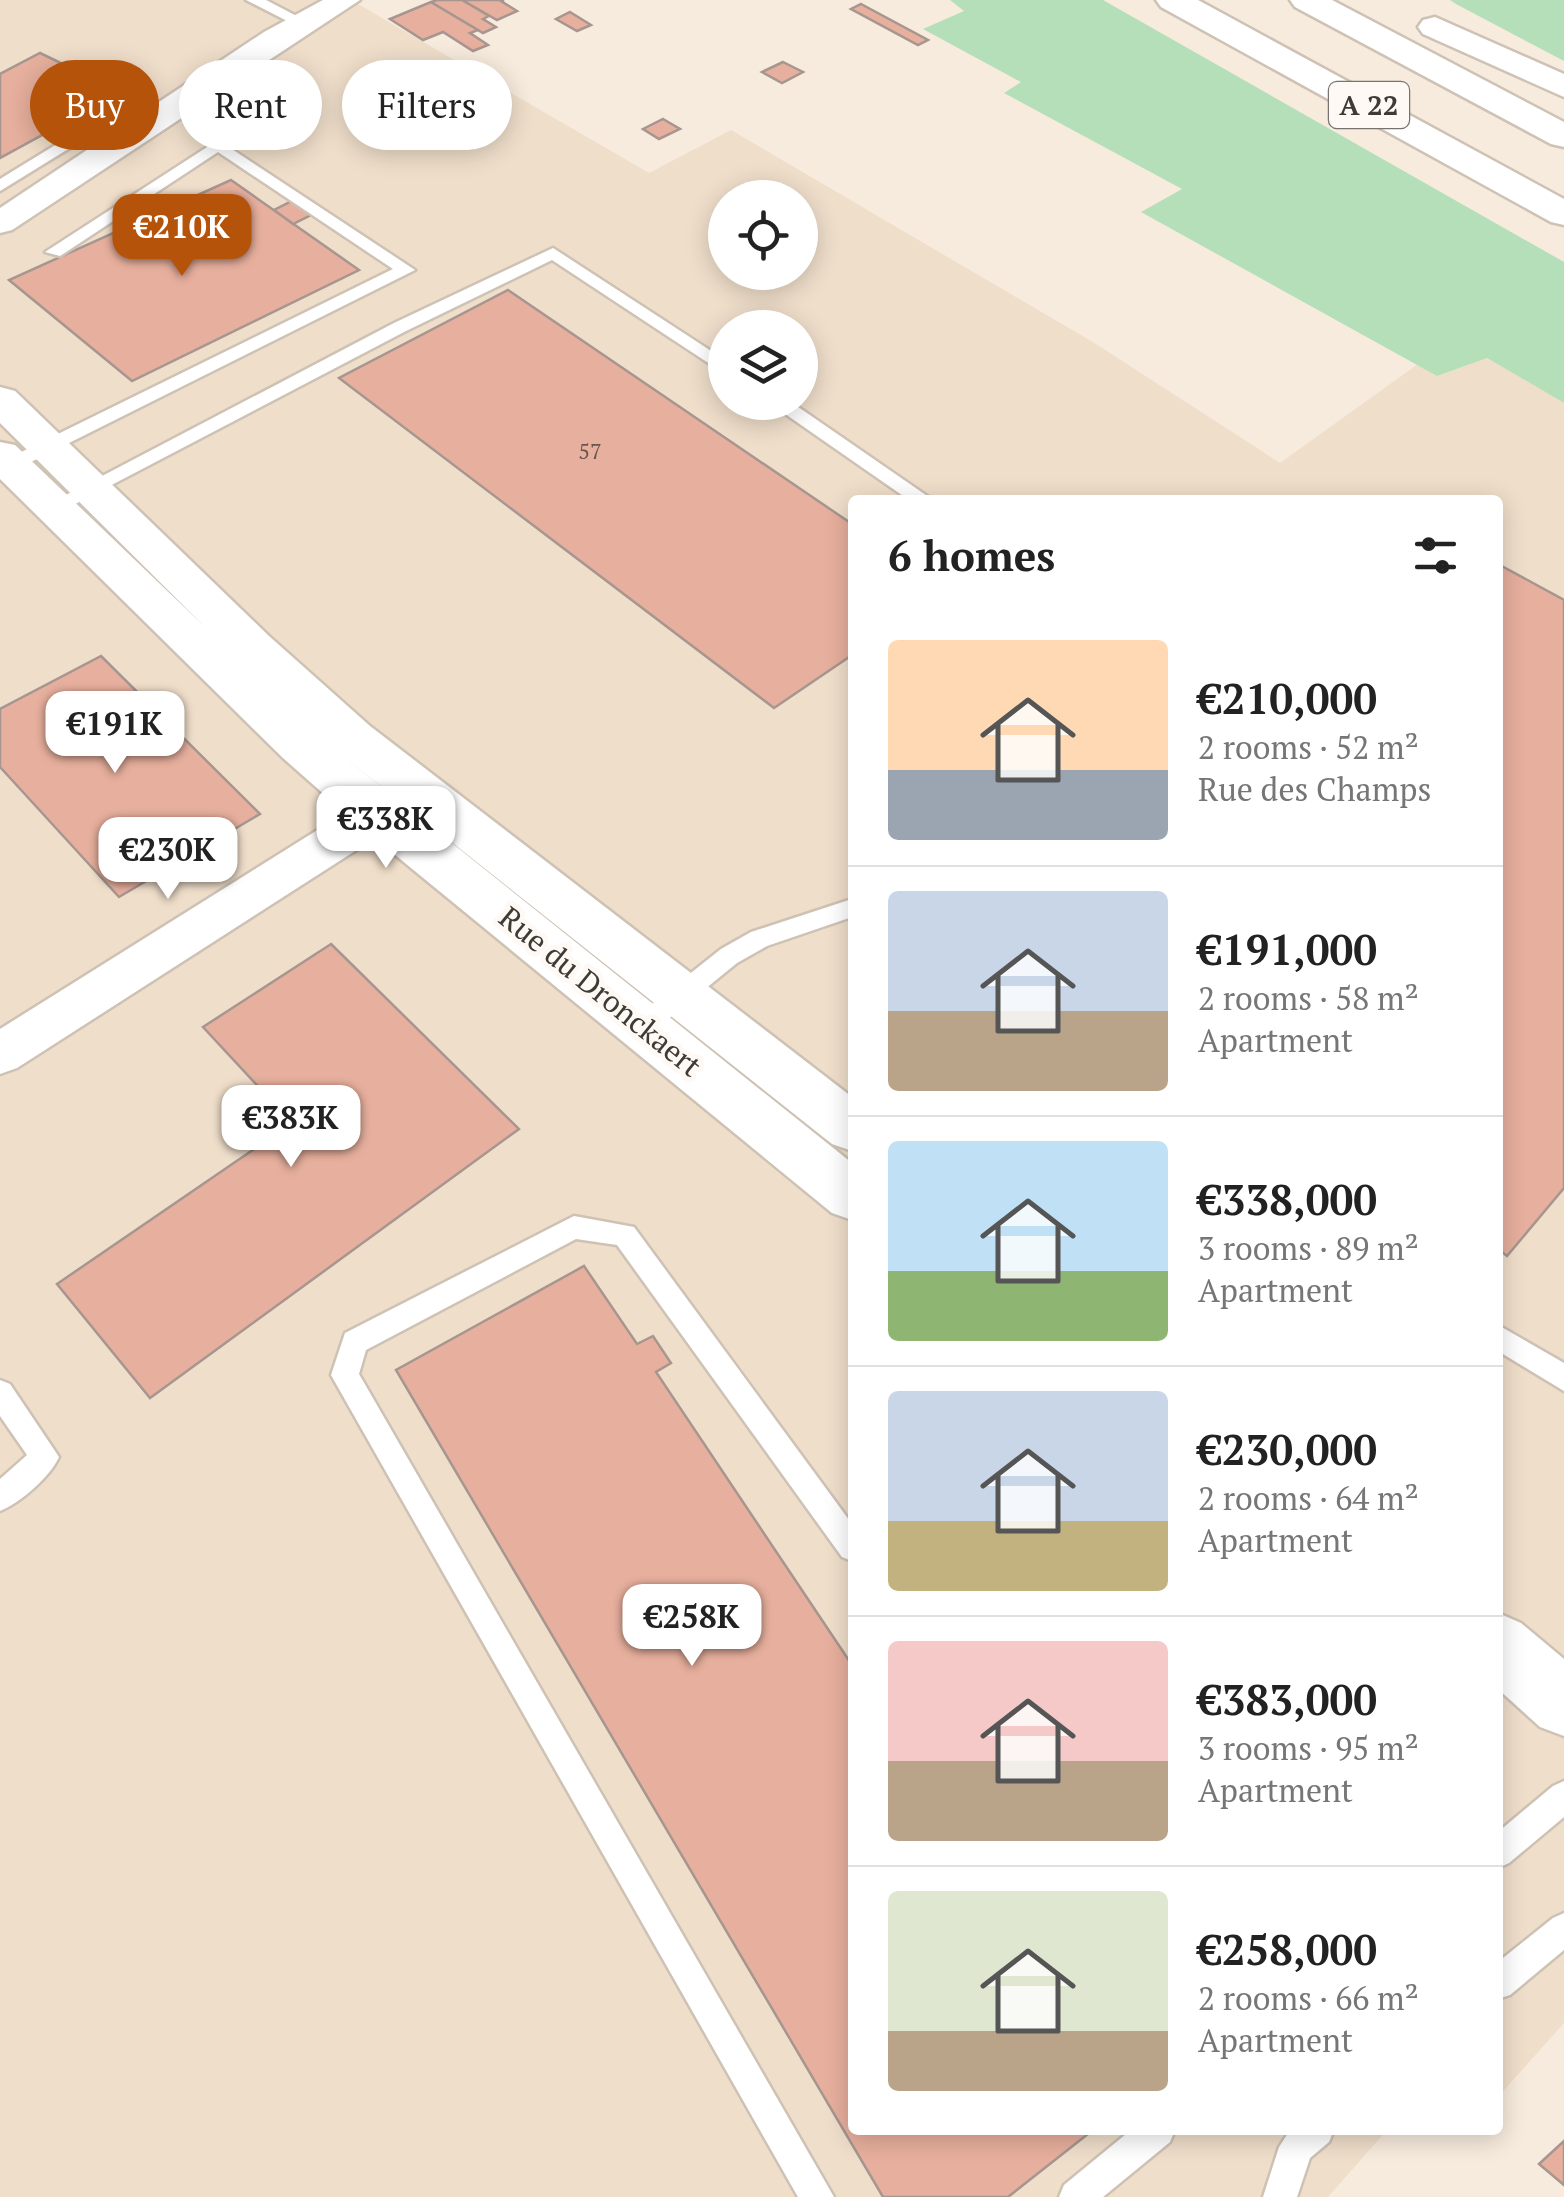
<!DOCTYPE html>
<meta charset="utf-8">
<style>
body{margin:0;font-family:"PT Serif",serif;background:#f6f6f6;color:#222;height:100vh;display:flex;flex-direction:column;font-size:38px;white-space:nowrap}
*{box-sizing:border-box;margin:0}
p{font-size:32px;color:#767676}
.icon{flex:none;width:55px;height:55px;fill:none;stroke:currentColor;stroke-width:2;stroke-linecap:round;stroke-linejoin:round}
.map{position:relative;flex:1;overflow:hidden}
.sheet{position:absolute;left:848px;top:495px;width:655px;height:1640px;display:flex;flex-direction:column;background:#fff;border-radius:10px;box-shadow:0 5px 25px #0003}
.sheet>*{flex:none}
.top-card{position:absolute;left:30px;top:60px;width:668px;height:90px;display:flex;gap:20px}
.fabs{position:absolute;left:708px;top:180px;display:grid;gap:20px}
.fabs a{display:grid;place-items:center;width:110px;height:110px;border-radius:50%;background:#fff;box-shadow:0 5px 25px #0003;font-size:50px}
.price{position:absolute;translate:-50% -85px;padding:0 22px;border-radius:20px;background:#fff;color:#222;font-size:32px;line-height:65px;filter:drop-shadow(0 2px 5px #0008)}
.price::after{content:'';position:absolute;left:50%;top:60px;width:30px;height:22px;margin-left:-15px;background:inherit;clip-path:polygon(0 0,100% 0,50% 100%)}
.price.current{background:#b45309;color:#fff}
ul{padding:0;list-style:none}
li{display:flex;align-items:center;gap:30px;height:250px;padding:0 40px}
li+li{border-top:2px solid #e0e0e0}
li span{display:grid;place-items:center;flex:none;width:280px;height:200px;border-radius:10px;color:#555}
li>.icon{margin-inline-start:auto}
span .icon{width:120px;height:120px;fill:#fffc;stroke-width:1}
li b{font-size:42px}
h2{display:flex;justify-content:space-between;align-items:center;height:120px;padding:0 40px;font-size:42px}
.chip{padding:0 35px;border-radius:45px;background:#fff;box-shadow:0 5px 25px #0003;font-size:35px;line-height:90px}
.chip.current{background:#b45309;color:#fff}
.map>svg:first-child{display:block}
.built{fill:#efdeca;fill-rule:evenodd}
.green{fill:#b5dfb9}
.building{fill:#e7af9d;stroke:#a79690;stroke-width:2.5}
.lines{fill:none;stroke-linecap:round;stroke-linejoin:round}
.lane-casing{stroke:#cec2b5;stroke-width:5}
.street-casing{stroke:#cec2b5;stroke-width:5}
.secondary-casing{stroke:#cec2b5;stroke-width:5}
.highway-casing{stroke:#cec2b5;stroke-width:5}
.lane{fill:#fff;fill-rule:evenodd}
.street{fill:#fff;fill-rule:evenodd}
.secondary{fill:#fff;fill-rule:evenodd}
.highway{fill:#fff;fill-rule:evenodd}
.labels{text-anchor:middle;stroke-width:10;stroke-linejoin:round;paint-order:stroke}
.far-number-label{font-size:22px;fill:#68574e}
.shield{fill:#fef9f4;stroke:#78736e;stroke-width:2.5}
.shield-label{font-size:28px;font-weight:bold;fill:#3e3a34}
.street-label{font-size:30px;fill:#3e3a34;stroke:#fef9f4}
</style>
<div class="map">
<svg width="1564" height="2197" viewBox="0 0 1564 2197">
<rect width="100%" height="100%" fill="#f7ebdd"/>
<path class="built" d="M0,0H351L649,173L731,130L1096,344L1280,463L1418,364L1437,376L1487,358L1564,403V2023L1498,2097V500H852V2130H1387L1328,2197H0ZM725,198H800V272H725ZM725,328H800V402H725Z"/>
<path class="green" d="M950,0H1103L1564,262V403L1487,358L1437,376L1141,212L1182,189L1004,93L1021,82L923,29L964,11Z
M1450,0H1564V61L1456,4Z"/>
<path class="building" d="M437,0H462L489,16L483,19L496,27L483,33L431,2Z
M462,0H504L501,1L517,11L497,20Z
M431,2L478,30L470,33L488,45L473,51L443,32L423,40L390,19Z
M861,4L928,40L918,45L851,9Z
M570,12L591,25L577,31L556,19Z
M40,53L121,92L0,158V74Z
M783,62L803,72L782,83L762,72Z
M663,119L680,129L659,139L643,129Z
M231,180L359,270L132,381L9,280Z
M292,201L311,215L293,224L274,210Z
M508,290L852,524V655L774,708L339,378Z
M1498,564L1564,600V1188L1507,1256L1498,1249Z
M101,656L260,814L119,897L0,767V709Z
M331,944L519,1129L150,1398L57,1284L292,1123L203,1027Z
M584,1266L637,1344L653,1336L671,1363L656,1372L852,1665V2130H1093L1008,2197H883L396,1370Z
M1564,2141V2185L1539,2164Z"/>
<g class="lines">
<g class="lane-casing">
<path id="lane" d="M246,0H266L310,23L297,26Z
M145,90L153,95L151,98L0,191V179Z
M218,140L415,270L17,469H3V461L393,269L218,152L60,256L45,252Z
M553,248L725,360V374L552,260L406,331L60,512L53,513L43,507L394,323Z
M768,402H791L933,500H909Z
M852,899V917L767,946L737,963L651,1033H633L630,1026L633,1019L721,949L751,932Z
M574,1216L634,1227L852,1524V1561L842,1557L617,1245L576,1239L366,1350L359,1374L834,2197H798L331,1375L345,1333Z
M1498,1325L1564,1363V1391L1498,1351Z
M0,1380L10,1384L59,1457C50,1477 20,1503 0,1511V1479L27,1455L0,1416Z
M1564,1781V1817L1509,1863L1498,1868V1832L1553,1786Z
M1564,1913V1950L1510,1995L1498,1999V1962L1553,1918Z
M1131,2130H1175L1170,2142L1103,2197H1059L1064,2185Z
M1290,2130H1334L1329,2142L1310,2158L1297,2197H1263L1279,2147Z"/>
</g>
<g class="street-casing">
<path id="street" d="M323,0H360L12,230L0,233V208L264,32Z
M378,797L394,802L400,814L394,826L17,1068L0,1074V1029L362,802Z"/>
</g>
<g class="secondary-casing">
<path id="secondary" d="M0,387L15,391L269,636L370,726L852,1097V1151L832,1144L338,752L852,1163V1220L832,1213L361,827L283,758L0,479V442L15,445L206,628L0,423Z
M1498,1613L1521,1623L1564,1659V1736L1540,1727L1498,1689Z"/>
</g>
<g class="highway-casing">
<path id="highway" d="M1156,0H1198L1564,199V225L1551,222L1161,7Z
M1290,0H1332L1564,122V147L1551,144L1295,7Z
M1435,17L1564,74V97L1423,34L1418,27L1423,20Z"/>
</g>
<use href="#lane" class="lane"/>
<use href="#street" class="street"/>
<use href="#secondary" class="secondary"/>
<use href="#highway" class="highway"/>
</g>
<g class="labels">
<g class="far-number-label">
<text x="590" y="459">57</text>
</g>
<rect class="shield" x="1329" y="82" width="80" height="46" rx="8"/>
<g class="shield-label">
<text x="1369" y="115">A 22</text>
</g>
<g class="street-label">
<text transform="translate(600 992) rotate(39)" y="10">Rue du Dronckaert</text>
</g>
</g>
</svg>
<div class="fabs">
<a><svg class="icon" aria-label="locate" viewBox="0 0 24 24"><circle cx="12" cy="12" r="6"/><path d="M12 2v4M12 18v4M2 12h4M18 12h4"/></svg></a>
<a><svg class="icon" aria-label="layers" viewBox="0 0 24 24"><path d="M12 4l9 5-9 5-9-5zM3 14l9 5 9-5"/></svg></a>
</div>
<b class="price current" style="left:182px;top:279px">€210K</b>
<b class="price" style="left:115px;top:776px">€191K</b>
<b class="price" style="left:386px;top:871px">€338K</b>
<b class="price" style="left:168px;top:902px">€230K</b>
<b class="price" style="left:291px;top:1170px">€383K</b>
<b class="price" style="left:692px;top:1669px">€258K</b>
<div class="top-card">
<a class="chip current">Buy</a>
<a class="chip">Rent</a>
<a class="chip">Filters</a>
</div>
<section class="sheet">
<h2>6 homes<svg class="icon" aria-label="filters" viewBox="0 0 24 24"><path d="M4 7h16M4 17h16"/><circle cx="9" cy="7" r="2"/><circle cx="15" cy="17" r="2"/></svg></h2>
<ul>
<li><span style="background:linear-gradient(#ffd9b3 65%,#9aa5b1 0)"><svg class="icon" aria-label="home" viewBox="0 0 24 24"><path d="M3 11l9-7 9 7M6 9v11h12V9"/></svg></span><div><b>€210,000</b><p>2 rooms · 52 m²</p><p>Rue des Champs</p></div></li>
<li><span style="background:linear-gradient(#c9d6e8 60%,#b9a48a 0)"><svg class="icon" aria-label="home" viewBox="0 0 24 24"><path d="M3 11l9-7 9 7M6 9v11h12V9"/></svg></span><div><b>€191,000</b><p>2 rooms · 58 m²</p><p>Apartment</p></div></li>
<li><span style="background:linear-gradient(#bfe0f5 65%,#8fb573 0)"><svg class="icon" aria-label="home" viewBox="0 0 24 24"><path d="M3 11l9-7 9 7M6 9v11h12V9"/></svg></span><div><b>€338,000</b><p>3 rooms · 89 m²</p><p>Apartment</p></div></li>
<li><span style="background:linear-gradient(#c9d6e8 65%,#c2b280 0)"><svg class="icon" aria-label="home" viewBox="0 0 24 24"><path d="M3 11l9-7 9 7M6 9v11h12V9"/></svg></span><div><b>€230,000</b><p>2 rooms · 64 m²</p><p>Apartment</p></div></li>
<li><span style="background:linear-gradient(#f6c9c9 60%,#b9a48a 0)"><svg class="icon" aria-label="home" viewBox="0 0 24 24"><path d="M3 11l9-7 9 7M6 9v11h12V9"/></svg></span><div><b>€383,000</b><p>3 rooms · 95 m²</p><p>Apartment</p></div></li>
<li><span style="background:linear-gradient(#dfe7d0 70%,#b9a48a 0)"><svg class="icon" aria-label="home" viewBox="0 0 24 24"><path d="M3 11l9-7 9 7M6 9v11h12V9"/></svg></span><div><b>€258,000</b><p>2 rooms · 66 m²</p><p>Apartment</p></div></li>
</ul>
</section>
</div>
